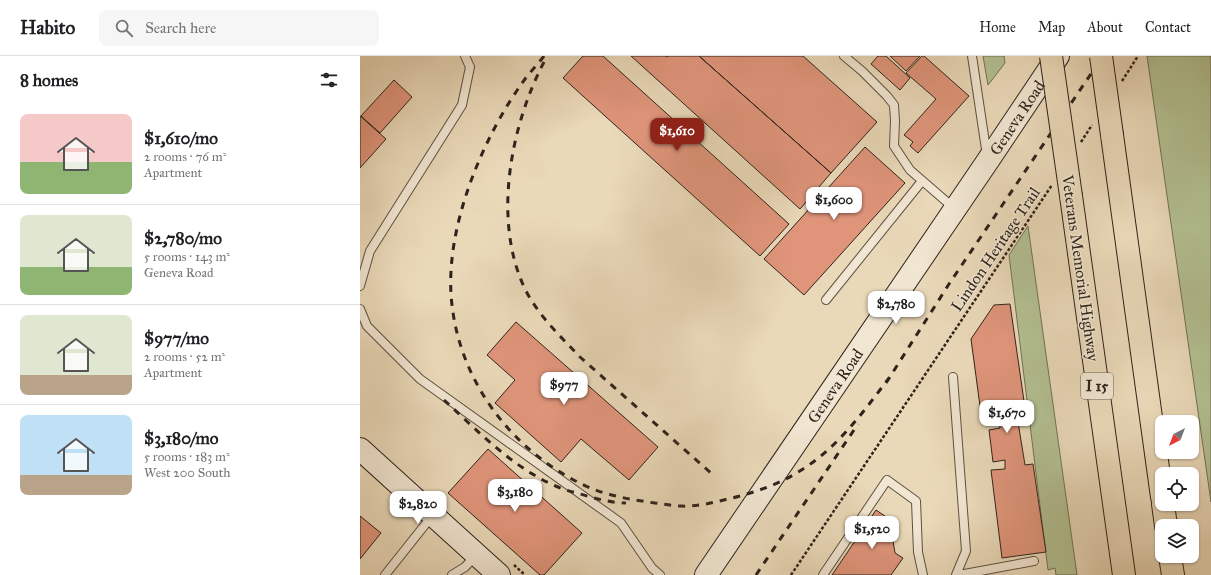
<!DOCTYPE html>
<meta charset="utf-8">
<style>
body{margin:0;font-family:"IM FELL Great Primer",serif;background:#f6f6f6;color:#202124;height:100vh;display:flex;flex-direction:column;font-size:15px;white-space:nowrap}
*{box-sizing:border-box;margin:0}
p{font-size:13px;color:#757577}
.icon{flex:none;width:22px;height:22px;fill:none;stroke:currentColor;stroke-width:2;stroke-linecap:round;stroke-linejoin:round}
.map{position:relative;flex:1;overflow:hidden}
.side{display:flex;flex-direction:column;background:#fff;width:360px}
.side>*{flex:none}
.needle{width:26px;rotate:222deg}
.tools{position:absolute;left:795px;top:359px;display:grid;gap:8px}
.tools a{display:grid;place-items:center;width:44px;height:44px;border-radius:8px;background:#fff;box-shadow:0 1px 3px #0004;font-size:20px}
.price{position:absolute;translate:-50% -34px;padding:0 9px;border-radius:8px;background:#fff;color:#222;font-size:13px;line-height:26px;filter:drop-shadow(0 1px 2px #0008)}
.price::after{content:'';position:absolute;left:50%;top:24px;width:12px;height:9px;margin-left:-6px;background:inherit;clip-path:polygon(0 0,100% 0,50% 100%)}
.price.active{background:#8f2418;color:#fff}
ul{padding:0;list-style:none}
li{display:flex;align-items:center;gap:12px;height:100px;padding:0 20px}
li+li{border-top:1px solid #e0e0e0}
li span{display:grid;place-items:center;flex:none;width:112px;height:80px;border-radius:8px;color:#555}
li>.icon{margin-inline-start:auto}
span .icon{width:48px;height:48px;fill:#fffc;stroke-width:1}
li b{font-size:17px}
h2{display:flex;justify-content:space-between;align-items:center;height:48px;padding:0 20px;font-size:17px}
header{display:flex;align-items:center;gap:24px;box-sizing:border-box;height:56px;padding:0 20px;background:#fff;border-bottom:1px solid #e0e0e0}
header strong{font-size:19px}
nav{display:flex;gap:22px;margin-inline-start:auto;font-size:14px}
.search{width:280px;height:36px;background:#f6f6f6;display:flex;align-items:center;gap:10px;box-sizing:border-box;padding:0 14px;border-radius:8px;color:#757577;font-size:15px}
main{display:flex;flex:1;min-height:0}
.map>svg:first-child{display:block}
.green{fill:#b3c092;stroke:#707256}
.building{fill:#e0957b;stroke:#2e231b}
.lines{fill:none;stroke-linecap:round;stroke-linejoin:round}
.lane-casing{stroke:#5d5042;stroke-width:10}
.secondary-casing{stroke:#2e231b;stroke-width:24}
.highway-casing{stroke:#2e231b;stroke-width:24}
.path{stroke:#2e231b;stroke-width:2.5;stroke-dasharray:3 2;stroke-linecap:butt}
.lane{stroke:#f1e6d2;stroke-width:8}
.secondary{stroke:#f1e6d2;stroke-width:22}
.highway{stroke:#ead9b9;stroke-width:22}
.rail{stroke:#2e231b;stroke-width:3;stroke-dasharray:7 7;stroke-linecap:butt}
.highway-bridge-casing{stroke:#2e231b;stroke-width:24;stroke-linecap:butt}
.highway-bridge{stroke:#ead9b9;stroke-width:22}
.labels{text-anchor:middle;stroke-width:3;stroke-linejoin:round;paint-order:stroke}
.shield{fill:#f1e6d2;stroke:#685e52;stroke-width:1}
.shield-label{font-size:15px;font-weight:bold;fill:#2e231b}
.street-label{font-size:16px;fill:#2e231b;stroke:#f1e6d2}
</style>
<header>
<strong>Habito</strong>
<div class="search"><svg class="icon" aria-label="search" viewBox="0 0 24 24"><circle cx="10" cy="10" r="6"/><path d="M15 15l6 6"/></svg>Search here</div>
<nav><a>Home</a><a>Map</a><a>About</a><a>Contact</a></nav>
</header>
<main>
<section class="side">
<h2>8 homes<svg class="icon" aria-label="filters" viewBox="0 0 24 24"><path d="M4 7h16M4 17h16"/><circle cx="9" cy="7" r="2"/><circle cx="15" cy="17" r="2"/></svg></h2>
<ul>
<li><span style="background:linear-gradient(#f6c9c9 60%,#8fb573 0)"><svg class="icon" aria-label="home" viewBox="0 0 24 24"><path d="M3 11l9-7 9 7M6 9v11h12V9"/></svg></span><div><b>$1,610/mo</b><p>2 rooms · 76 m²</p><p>Apartment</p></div></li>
<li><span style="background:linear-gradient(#dfe7d0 65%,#8fb573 0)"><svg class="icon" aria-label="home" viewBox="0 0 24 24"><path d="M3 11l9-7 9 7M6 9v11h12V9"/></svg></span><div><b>$2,780/mo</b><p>5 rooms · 143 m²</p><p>Geneva Road</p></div></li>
<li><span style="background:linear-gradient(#dfe7d0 75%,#b9a48a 0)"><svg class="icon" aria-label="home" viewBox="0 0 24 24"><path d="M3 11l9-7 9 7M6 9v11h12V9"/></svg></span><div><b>$977/mo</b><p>2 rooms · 52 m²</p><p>Apartment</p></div></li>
<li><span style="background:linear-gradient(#bfe0f5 75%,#b9a48a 0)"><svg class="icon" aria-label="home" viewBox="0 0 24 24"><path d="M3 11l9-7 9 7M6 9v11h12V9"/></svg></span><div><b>$3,180/mo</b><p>5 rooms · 183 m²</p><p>West 200 South</p></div></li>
</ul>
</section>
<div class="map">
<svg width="851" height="519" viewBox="0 0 851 519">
<rect width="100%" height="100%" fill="#ead9b9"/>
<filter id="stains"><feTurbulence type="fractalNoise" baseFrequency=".005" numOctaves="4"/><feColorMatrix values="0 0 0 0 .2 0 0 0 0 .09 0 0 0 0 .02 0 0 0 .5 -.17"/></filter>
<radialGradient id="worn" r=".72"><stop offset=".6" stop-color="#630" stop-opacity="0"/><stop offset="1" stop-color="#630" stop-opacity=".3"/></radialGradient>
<path class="green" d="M623,0H644L645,7L628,29Z
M787,0H851V446Z
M668,170L717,519H696L695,512L688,514L649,199Z"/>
<path class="building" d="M223,0H243L429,168L400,200L203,22Z
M271,0H305L307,1L308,0H339L471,117L440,153Z
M339,0H443L517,66L471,117Z
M518,0H526L550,22L540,34L511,8Z
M530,0H560L546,15Z
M562,0H564L609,40L558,97L550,90L553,86L544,79L576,43L546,17Z
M34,24L52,41L20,77L1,60Z
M0,60L26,83L0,112Z
M505,91L545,127L444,239L404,203Z
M650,248L666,359L657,360L665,409L673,408L686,496L642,502L631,414L645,413V404L633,406L629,374L640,372L639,363L622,365L611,283L634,249Z
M156,266L298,391L269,424L221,383L201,406L135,347L155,324L127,299Z
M128,393L222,477L184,519H180L88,437Z
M516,454L535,467L531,473L535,497L543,502L531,519H472Z
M0,460L21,477L0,503Z"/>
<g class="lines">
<g class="lane-casing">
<path id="lane" d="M484,0L502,15L527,40L534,49L535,65L534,90L550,114L595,153
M612,0L627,100
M0,230L10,195L102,49L110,11L105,0
M466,244L562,125
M0,253L7,270L60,323L261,467L292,512L300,519
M593,321L606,495L596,519
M25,519L72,460
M92,519L105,511L116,499
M463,519L527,424L556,445L558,496L563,519
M599,519L674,505"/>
</g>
<g class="secondary-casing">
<g id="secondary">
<path d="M0,393L139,519"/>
<path id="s1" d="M346,519L627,106L698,0"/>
</g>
</g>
<g class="highway-casing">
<path id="highway" d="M752,79L802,441
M711,140L764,519
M803,448L806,470
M810,500L813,519"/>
</g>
<path class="path" d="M762,25L778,0
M721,86L732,69
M154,509L165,519
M431,519L692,129"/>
<use href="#lane" class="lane"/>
<use href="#secondary" class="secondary"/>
<use href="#highway" class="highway"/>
<path class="rail" d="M184,0C178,8 171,15 165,23C122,82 83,175 92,249C101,329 155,398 228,431C249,440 273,444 295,447C304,448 312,450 321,450C338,451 355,446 372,442C397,436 422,427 443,413C479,390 504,355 529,322
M184,6C150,71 132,167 166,235C179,260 201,281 220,301L352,418
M526,327L589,228L743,0
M84,344C120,377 157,416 203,433C212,436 221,438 230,441C242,444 254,447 266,447
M396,519L498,368"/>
<g class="highway-bridge-casing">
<path id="highway-bridge" d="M691,0L711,140
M741,0L752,79"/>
</g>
<use href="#highway-bridge" class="highway-bridge"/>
</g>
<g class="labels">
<rect class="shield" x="721" y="317" width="32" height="26" rx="3"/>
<g class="shield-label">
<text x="737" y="335">I 15</text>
</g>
<g class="street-label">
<text dy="6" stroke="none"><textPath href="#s1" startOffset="553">Geneva Road</textPath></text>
<text transform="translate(635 193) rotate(-56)" y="6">Lindon Heritage Trail</text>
<text transform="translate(721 212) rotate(82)" y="6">Veterans Memorial Highway</text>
<text dy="6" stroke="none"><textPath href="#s1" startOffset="229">Geneva Road</textPath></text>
</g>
</g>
<rect width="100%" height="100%" filter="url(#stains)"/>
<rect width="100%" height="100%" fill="url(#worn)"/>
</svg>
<div class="tools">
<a><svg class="needle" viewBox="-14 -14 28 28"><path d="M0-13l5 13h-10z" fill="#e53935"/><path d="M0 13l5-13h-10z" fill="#757577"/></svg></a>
<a><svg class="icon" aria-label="locate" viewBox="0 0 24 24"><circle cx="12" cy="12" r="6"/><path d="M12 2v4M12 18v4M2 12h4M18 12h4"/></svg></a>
<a><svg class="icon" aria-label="layers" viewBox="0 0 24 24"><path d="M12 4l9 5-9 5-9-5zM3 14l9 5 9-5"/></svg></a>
</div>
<b class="price active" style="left:317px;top:96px">$1,610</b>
<b class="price" style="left:474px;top:165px">$1,600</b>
<b class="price" style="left:536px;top:269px">$2,780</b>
<b class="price" style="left:204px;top:350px">$977</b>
<b class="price" style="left:647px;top:378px">$1,670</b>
<b class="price" style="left:155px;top:457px">$3,180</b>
<b class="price" style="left:58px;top:469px">$2,820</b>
<b class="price" style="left:512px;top:494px">$1,520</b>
</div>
</main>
